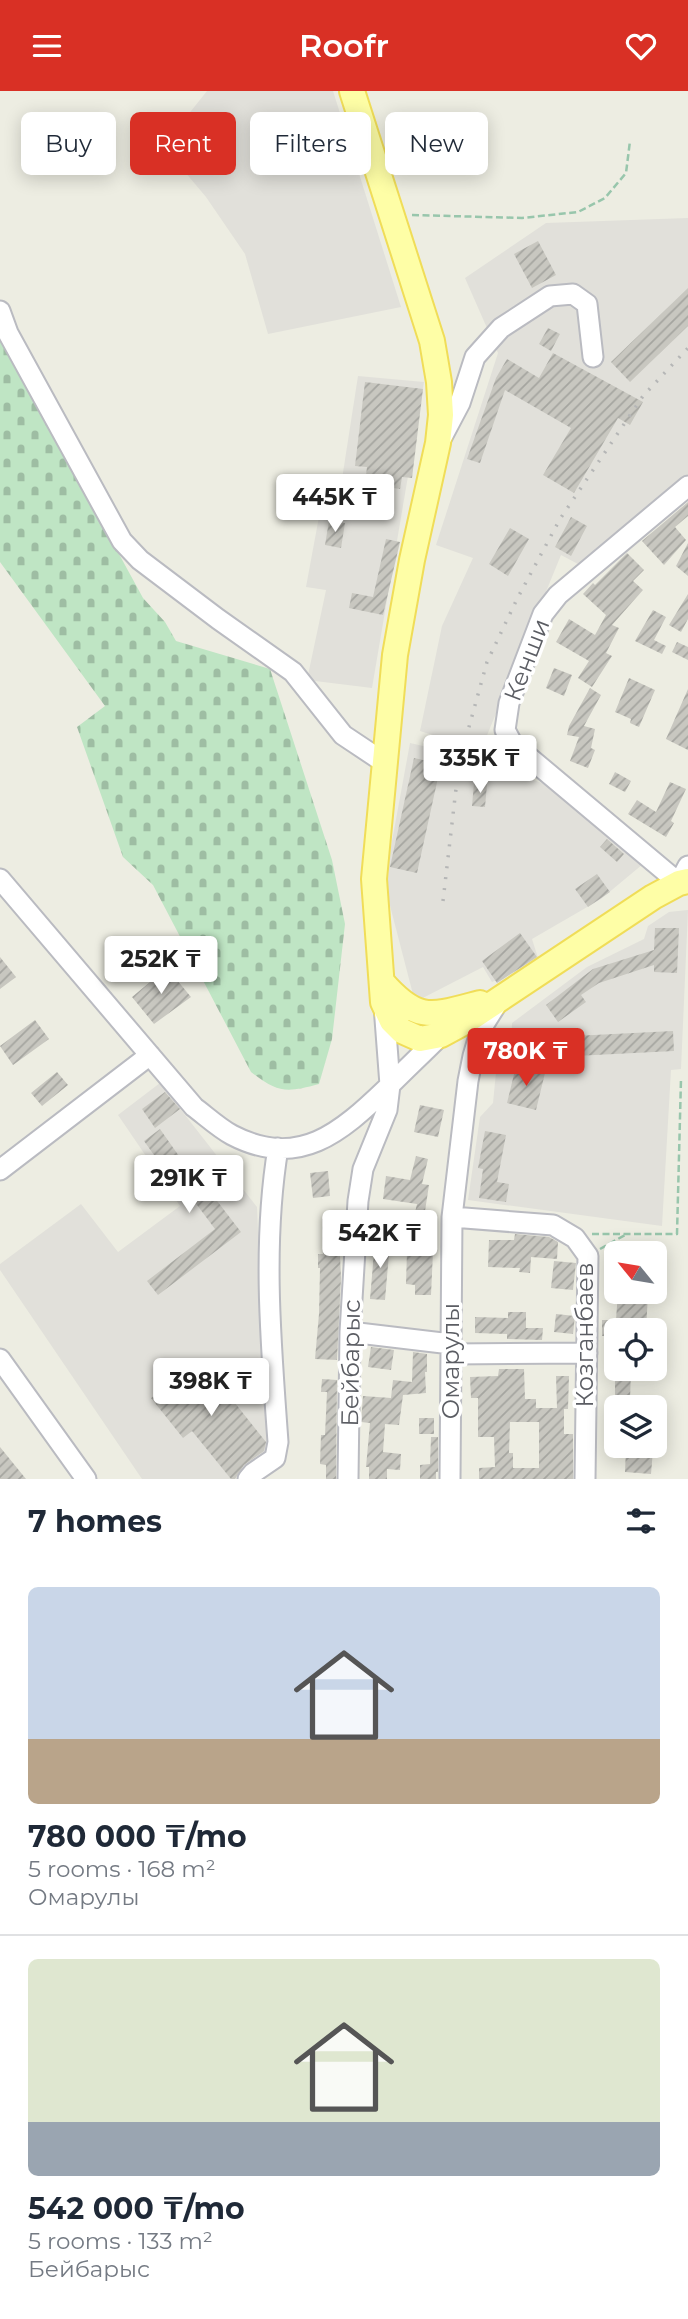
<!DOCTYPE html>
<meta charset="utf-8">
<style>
body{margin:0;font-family:Montserrat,sans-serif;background:#f6f6f7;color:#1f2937;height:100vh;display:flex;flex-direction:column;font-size:26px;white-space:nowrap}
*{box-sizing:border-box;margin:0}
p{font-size:23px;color:#747a83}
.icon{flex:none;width:38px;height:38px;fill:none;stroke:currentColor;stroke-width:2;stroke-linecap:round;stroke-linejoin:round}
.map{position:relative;height:1388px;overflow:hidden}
.drawer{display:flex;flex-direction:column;background:#fff;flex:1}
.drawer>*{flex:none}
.hud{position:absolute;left:21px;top:21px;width:648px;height:63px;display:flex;gap:14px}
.needle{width:46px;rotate:300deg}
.buttons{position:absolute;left:604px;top:1150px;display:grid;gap:14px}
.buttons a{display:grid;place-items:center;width:63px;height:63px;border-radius:10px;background:#fff;box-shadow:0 4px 18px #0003;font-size:35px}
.price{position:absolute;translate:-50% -60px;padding:0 16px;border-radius:7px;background:#fff;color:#222;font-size:23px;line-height:46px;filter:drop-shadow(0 2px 4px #0008)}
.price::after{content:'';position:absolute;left:50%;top:42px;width:21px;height:16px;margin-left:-10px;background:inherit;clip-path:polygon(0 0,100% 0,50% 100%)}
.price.selected{background:#d93025;color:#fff}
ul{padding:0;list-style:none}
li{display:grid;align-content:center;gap:14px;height:371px;padding:0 28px}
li+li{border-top:2px solid #e0e1e3}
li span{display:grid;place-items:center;height:217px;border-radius:10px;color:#555}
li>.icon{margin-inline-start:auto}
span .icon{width:126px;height:126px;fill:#fffc;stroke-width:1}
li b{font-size:30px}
h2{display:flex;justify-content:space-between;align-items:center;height:84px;padding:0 28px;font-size:30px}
.tag{padding:0 24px;border-radius:10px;background:#fff;box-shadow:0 4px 18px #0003;font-size:24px;line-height:63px}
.tag.selected{background:#d93025;color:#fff}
header{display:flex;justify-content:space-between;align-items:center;height:91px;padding:0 28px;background:#d93025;color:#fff;font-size:32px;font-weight:600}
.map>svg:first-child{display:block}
.industrial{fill:#e1e0da}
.cemetery{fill:url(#cemetery-stones)}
.building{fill:url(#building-hatch);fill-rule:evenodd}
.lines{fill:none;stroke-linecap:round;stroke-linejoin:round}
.minor-casing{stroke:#babbc1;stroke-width:23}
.major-casing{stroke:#f0dd58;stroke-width:28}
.path{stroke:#98c6ac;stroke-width:2.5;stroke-dasharray:7 3.5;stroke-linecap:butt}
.minor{stroke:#fff;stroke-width:19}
.major{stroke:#fefea6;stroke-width:24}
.rail{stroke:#b5b6b6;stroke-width:3.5;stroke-dasharray:2 9;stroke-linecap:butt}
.labels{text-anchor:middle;stroke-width:7;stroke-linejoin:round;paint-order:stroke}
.street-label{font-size:24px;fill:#5b5d63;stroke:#fff}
</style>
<header><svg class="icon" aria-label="menu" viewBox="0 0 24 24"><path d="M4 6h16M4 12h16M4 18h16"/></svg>Roofr<svg class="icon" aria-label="heart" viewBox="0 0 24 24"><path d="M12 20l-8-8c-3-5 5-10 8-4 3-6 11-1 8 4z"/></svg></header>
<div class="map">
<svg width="688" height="1388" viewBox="0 0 688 1388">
<defs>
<pattern id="cemetery-stones" width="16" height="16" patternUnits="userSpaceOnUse" patternTransform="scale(1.75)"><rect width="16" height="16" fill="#bfe5c4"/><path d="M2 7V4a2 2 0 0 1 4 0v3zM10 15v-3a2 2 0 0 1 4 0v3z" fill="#9ebda3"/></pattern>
<pattern id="building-hatch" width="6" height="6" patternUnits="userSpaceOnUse" patternTransform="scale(1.75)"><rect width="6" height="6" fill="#c8c7c0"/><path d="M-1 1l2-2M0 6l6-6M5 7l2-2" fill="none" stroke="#a5a5a0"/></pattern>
</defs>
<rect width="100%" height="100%" fill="#edede2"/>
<path class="industrial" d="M207,0H333L401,216L268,243L245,163L206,106L163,55Z
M688,127V383L611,450L578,473L561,464L481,659L420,640L442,535L473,467L436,454L498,262L465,187L546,132Z
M358,285L424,291L372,597L307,589L326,499L306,496L323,404L342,388Z
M410,652L475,667L547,694L643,773L601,808L532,848L539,870L492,891L483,876L415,911L387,803L390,761Z
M688,819L681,978L671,979L662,1135L468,1109L480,1026L493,1012L497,971L510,974L512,932L587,876L644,848L648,835L669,821Z
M160,992L257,1116L267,1359L235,1388H142L0,1179V1173L81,1113L118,1161L180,1115L118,1024Z"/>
<path class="cemetery" d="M0,245L143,507L165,531L176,550L270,578L332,769L345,833L332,948L319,993C286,1002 278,1002 251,981L153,794L123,766L77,636L105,615L0,471Z"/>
<path class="building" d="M538,150L556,184L532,197L514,163Z
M688,197V235L630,291L611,271Z
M548,237L560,243L551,260L539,253Z
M553,262L643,311L630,334L618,327L574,402L543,384L571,337L505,299L480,372L467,368L496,287L507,268L539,287Z
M365,291L423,298L412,387L402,386L400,398L365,393L367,376L355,375Z
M688,411V425L675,436L686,449L664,474L642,450Z
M571,426L587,435L571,465L555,456Z
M329,430L345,432L341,457L325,454Z
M510,437L529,448L508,485L489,473Z
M386,448L400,451L383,524L349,517L352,502L373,506Z
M688,452V485L676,475Z
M627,462L644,479L633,490L643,499L612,534L619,537L606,562L612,565L592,596L578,587L589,570L556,551L569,528L595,544L606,524L583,503L593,492L595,494Z
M688,503V528L681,541L669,534Z
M653,519L666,526L654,549L666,555L662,563L635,550Z
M677,551L688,556V569L672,561Z
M554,577L572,584L564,605L546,597Z
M629,587L655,599L639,636L630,632L631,628L615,621Z
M590,597L601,604L584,635L595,638L591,657L595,659L588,677L570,670L579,646L567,644L569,635Z
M688,598V659L666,648Z
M414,667L441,673L417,782L390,776Z
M615,681L631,690L625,701L609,693Z
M670,691L686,698L671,730L674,732L666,746L628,723L637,709L656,721Z
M474,692L487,693L485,716L472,715Z
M607,748L624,763L617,771L600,756Z
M597,783L610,801L588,816L575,798Z
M655,837H679L677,882L654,881V874L599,892L581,904L586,911L558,931L546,914L593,878L654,859Z
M520,842L537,866L497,892L482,870Z
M0,866L16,886L0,898Z
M167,877L191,906L154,933L132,906Z
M35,929L49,948L13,974L0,955Z
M673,940L674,960L575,965L574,945Z
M516,975L545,982L536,1019L507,1012Z
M57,981L68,994L42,1015L31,1002Z
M165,1001L180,1018L155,1037L142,1018Z
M420,1014L444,1019L438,1046L414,1041Z
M160,1038L207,1105L211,1102L241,1141L158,1204L147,1190L215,1138L191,1106L186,1109L144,1050Z
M485,1040L506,1044L497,1091L509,1093L506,1111L479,1107L483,1078L478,1077Z
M416,1065L428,1068L422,1093L429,1094L425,1120L431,1122L426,1143H428L426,1161H433L431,1204H415V1194L406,1193L407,1160H415L418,1131L413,1130L417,1113L383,1108L386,1085L410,1089Z
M328,1080L330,1105L313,1107L310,1082Z
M322,1128H336V1164H340L341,1187L337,1269L315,1268L319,1223L320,1177H318V1163H323Z
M515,1143L549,1146L558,1151L557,1168L531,1166L530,1182L519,1181L520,1177L488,1176L489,1149H514Z
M375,1150L390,1151L385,1209L370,1208Z
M554,1170L576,1172L573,1199L551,1197Z
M618,1201L648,1203L646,1239H616V1245H602V1229H616Z
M508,1221H526V1237H543L542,1249L507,1248V1243L475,1242V1226L508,1227Z
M556,1223L575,1225L573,1243L554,1241Z
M371,1256L394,1259L391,1279L368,1276Z
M413,1261L427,1263V1281H425L426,1302L403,1304L399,1334L385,1333L383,1361L401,1363L400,1379L387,1378V1388H369V1376H366L370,1332L361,1331L363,1305L391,1307L393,1289L412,1291Z
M200,1268L266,1351L264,1360L244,1374L235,1388H231L192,1340L183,1347L151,1307Z
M499,1278H524L525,1308H536V1317H557L556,1285H569L568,1318H564V1343H573V1388H479V1377L495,1376L494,1346H478V1307H471L470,1286L498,1285ZM510,1331H539V1377H513V1362H509Z
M615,1278H631L630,1309H615Z
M322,1288L337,1289L336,1388H326V1374L320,1373L321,1344H325L327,1301H321Z
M419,1327H434V1343H419Z
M431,1346H438V1381H436V1388H420V1374L430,1373Z
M0,1356L26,1388H0Z
M626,1357L653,1359L651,1383L625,1381Z"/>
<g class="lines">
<g class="minor-casing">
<path id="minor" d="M0,220L8,242L122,450L140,469L218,528L293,581L343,644L385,672
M441,348L460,312L475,266L501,237L550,205L573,203L587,213L593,266
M688,395L558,504L543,523L509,612L505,639L512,652L679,792L688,775
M0,788L194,1016C206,1025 219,1037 232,1044C299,1079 341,1041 387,997C405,979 423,962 441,944
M0,1079L150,964
M452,1126L553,1134L575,1147L588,1165L585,1388
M350,1241L451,1253
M451,1263L587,1262
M0,1268L86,1388
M248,1388L253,1382L275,1367L278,1351C271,1254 262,1154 278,1057
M348,1388L350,1241L358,1110L363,1078L387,1019L390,994L384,915
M450,1388L452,1126L468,990L473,965L481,938L498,911"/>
</g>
<g class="major-casing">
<path id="major" d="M352,0L432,250L439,291L441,324L438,352L412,469L395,564L374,788L383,911L392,930L402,940L420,948L441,944L465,931L653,806L679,792L688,790
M382,891C418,932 431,925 480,912"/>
</g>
<path class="path" d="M412,124L522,127L578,121L605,107L626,82L630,50
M592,1143H677L681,988
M600,1158L625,1144"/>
<use href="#minor" class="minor"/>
<use href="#major" class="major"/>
<path class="rail" d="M443,810L459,672L487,571L517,508L560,428L643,305L688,257"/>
</g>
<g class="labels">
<g class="street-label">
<text transform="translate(527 569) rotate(-69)" y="8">Кенши</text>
<text transform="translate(585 1244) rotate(-90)" y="8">Козганбаев</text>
<text transform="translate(451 1270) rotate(-90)" y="8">Омарулы</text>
<text transform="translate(351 1272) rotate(-89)" y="8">Бейбарыс</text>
</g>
</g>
</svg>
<div class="buttons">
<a><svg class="needle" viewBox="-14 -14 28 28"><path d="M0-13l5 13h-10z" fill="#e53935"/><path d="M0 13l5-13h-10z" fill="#747a83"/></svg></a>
<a><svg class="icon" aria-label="locate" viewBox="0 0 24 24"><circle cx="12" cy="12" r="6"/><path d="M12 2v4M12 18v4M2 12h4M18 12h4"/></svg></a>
<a><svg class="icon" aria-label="layers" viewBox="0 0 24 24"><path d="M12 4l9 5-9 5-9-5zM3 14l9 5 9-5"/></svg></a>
</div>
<b class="price" style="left:335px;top:443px">445K ₸</b>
<b class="price" style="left:480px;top:704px">335K ₸</b>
<b class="price" style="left:161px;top:905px">252K ₸</b>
<b class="price selected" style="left:526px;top:997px">780K ₸</b>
<b class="price" style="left:189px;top:1124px">291K ₸</b>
<b class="price" style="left:380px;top:1179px">542K ₸</b>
<b class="price" style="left:211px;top:1327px">398K ₸</b>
<div class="hud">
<a class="tag">Buy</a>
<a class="tag selected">Rent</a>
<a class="tag">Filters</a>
<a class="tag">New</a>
</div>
</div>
<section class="drawer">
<h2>7 homes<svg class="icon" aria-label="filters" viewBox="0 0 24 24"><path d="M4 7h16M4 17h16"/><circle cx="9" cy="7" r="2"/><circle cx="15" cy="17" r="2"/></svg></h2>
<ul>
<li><span style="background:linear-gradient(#c9d6e8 70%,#b9a48a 0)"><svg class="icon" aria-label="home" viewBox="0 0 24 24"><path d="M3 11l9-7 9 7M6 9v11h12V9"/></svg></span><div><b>780 000 ₸/mo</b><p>5 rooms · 168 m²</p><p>Омарулы</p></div></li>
<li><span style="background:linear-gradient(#dfe7d0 75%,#9aa5b1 0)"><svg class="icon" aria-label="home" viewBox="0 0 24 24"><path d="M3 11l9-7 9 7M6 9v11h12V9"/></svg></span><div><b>542 000 ₸/mo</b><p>5 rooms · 133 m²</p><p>Бейбарыс</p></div></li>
</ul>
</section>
